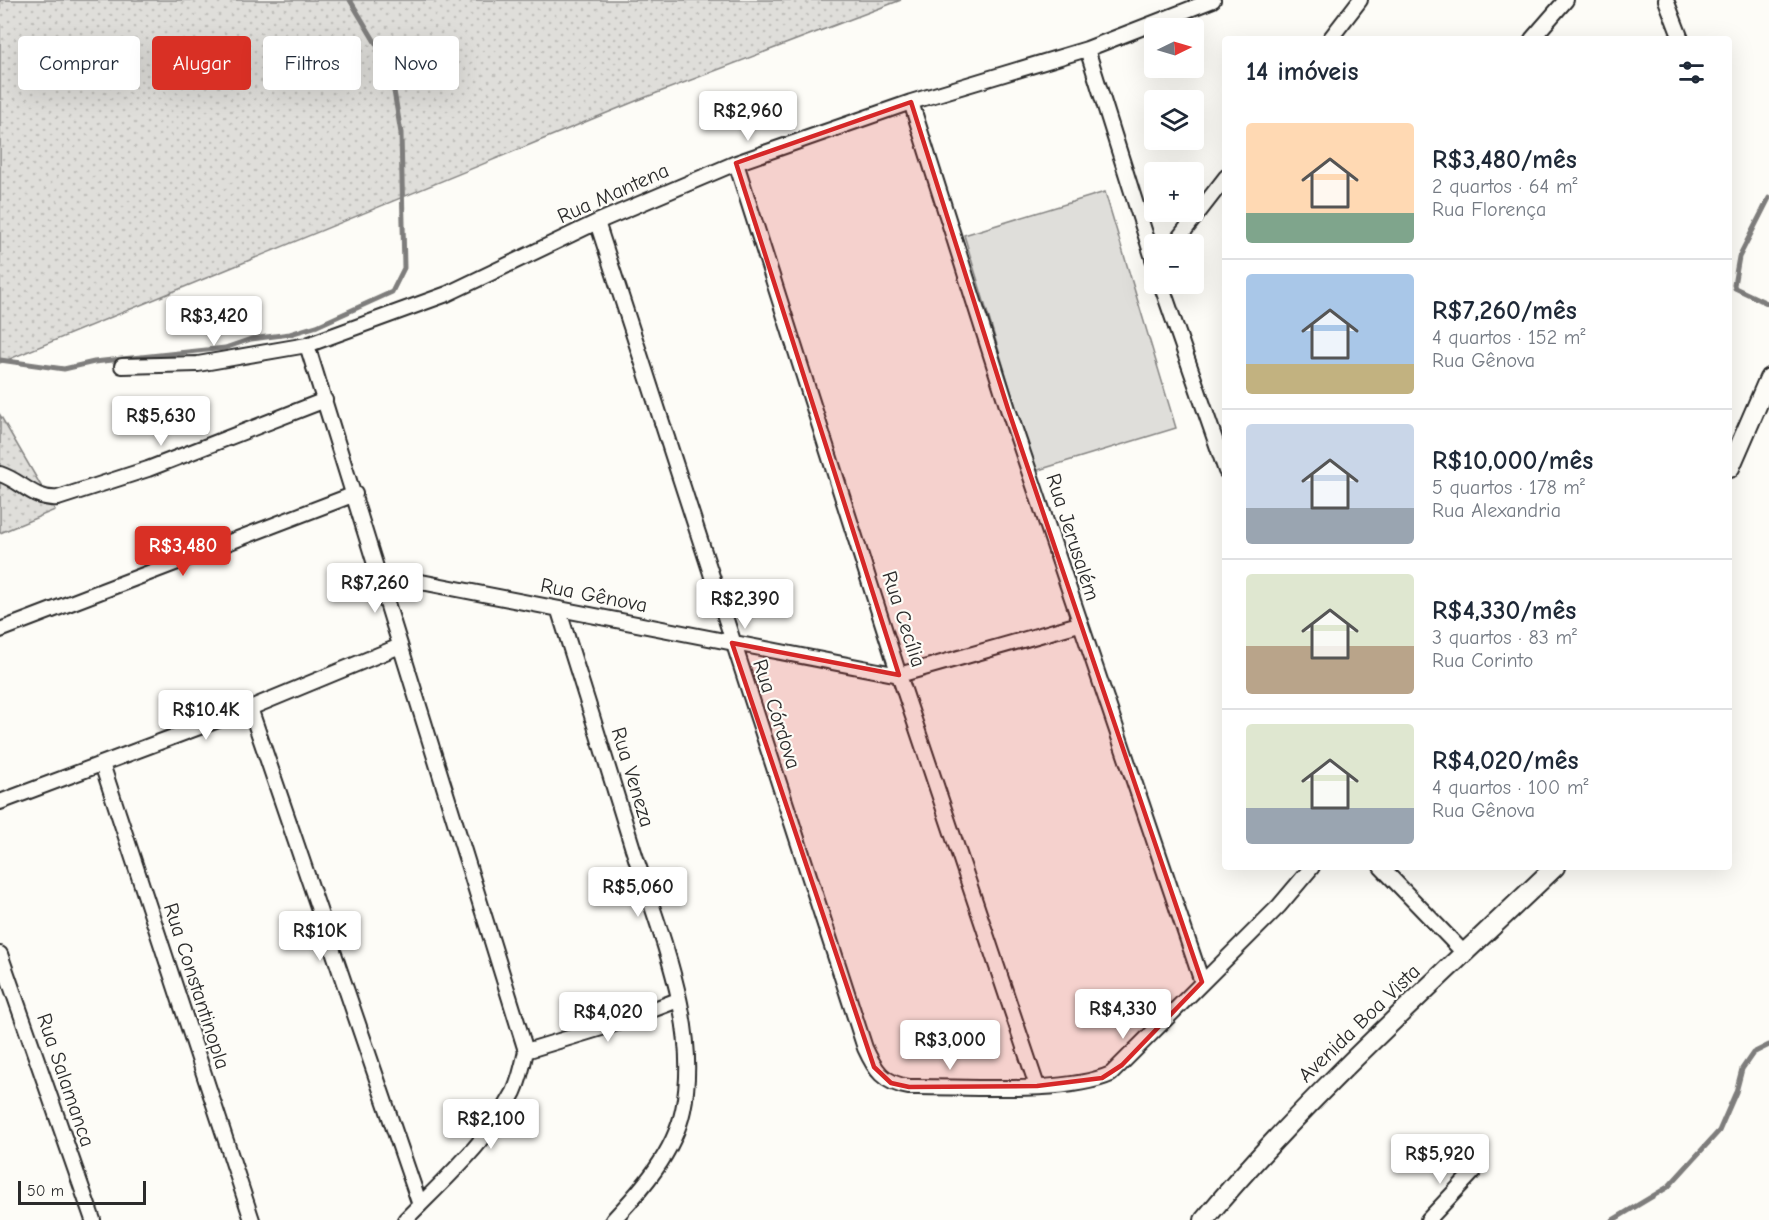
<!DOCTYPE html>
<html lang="pt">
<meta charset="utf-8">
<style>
body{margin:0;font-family:"Comic Neue",sans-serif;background:#f2f2f3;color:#1f2937;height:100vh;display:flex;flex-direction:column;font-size:22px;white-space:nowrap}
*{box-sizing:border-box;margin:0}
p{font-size:20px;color:#747a83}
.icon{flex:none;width:33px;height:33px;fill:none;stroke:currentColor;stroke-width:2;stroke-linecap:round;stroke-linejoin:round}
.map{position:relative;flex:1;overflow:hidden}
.details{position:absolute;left:1222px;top:36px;width:510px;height:834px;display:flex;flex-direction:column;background:#fff;border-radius:6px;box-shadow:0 6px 24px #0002}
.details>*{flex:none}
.guide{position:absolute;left:18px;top:36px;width:570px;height:54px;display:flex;gap:12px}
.needle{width:39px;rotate:85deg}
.tools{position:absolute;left:1144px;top:18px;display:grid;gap:12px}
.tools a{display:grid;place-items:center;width:60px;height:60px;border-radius:6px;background:#fff;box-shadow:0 6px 24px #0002;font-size:30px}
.scale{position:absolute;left:18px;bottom:15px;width:128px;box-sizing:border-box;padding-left:6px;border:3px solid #2b2b2b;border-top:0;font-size:16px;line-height:21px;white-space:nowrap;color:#2b2b2b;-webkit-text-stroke:4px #fdfcf7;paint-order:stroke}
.price{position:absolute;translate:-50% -51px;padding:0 14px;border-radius:6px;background:#fff;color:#222;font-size:20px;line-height:39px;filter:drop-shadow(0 2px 3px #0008)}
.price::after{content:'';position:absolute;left:50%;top:36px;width:18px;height:14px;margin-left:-9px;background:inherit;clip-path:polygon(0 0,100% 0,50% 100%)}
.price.current{background:#d93025;color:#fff}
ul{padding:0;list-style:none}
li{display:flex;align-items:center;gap:18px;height:150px;padding:0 24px}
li+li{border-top:2px solid #e0e1e3}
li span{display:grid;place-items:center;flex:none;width:168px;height:120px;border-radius:6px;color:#555}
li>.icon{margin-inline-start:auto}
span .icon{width:72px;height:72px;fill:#fffc;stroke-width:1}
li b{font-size:26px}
h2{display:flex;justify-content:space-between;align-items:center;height:72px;padding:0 24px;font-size:26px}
.tag{padding:0 21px;border-radius:6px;background:#fff;box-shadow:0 6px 24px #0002;font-size:21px;line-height:54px}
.tag.current{background:#d93025;color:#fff}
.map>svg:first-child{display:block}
.grass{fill:url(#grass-dots);stroke:#858482;stroke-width:1.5}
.garden{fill:#dfdeda;stroke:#858482;stroke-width:1.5}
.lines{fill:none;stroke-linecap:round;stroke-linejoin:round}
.stream{stroke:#7e7d7b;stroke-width:5}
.street-casing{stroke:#2b2b2b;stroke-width:18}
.secondary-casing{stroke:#2b2b2b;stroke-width:22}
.street{stroke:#fdfcf7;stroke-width:14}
.secondary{stroke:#fdfcf7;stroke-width:18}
.marked{fill:#d62828;fill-opacity:0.2;stroke:#d62828;stroke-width:4.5;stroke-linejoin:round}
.labels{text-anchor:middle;stroke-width:4.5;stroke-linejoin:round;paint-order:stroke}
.street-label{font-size:21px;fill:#2b2b2b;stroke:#fdfcf7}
</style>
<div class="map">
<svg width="1769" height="1220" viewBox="0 0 1769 1220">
<defs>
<pattern id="grass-dots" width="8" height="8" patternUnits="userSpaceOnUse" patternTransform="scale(1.5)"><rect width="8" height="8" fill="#dfdeda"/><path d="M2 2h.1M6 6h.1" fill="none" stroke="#c0bfbb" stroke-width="1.8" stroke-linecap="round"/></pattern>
</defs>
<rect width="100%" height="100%" fill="#fdfcf7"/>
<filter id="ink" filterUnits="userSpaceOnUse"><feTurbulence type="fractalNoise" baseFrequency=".0167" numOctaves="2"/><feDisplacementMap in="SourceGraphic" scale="12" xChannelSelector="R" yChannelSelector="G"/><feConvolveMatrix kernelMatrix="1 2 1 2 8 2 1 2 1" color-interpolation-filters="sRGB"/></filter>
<g filter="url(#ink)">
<path class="grass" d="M0,0H901L636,101L0,363Z
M0,415L55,510L0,533Z"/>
<path class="garden" d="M1105,192L1176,428L1035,471L964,235Z"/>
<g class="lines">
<path class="stream" d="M1769,198L1739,257L1734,285L1735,288L1769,304
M0,360L64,369L94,362L225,348L251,339L290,334L317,326L392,292L404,268L401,133L390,67L350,0
M1613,1220L1668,1187L1719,1131L1736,1092L1742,1069L1753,1053L1769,1045"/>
<g class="street-casing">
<path id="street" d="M1666,0L1681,39
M1330,39L1360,0
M1532,39L1566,0
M1087,49L1155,265
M911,102L1008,409L1202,982
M736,163L899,675L1037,1086
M597,222L865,1048C875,1070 883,1083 909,1087C962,1086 1064,1095 1111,1074L1279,906L1312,867
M1174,244L1226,177
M1161,284L1226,471
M307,345L526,1051C523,1065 520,1079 514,1092C489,1140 443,1181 405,1220
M122,366L198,364L307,345L447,294L597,222L736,163L911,102L1087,49L1213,0
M0,474C22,481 33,500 58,498L148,469L325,400
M380,574L899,675L1079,624
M559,611C584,690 609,770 633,849C658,929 701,1026 683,1110C674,1153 642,1189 613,1220
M0,630L355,494
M250,708L420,1205
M102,764L252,1220
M0,802L250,708L400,646
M1381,867L1465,954
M0,954L93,1220
M526,1051L618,1023L678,1000
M1428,1220L1474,1171"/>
</g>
<g class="secondary-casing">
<path id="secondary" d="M1730,468L1769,378
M1204,1220C1311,1092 1435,982 1555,867"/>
</g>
<use href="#street" class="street"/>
<use href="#secondary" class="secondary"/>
</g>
</g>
<path class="marked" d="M911,102L1008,409L1202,982L1122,1065L1102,1078L1037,1086L909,1087L891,1083L874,1067L732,643L899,675L736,163Z"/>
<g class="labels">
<g class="street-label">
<text transform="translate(613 193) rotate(-24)" y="7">Rua Mantena</text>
<text transform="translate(1073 537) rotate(72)" y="7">Rua Jerusalém</text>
<text transform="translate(594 595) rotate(11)" y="7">Rua Gênova</text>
<text transform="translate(904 619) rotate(72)" y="7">Rua Cecília</text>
<text transform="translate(777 714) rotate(72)" y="7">Rua Córdova</text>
<text transform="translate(633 777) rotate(73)" y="7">Rua Veneza</text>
<text transform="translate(197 986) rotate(72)" y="7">Rua Constantinopla</text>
<text transform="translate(1359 1023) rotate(-44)" y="7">Avenida Boa Vista</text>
<text transform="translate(66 1080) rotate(71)" y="7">Rua Salamanca</text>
</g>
</g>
</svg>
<div class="tools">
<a><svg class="needle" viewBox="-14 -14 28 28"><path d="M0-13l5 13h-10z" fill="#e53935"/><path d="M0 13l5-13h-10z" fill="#747a83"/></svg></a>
<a><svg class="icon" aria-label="layers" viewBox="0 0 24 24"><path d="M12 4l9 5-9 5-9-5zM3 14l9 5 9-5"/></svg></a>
<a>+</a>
<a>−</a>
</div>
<div class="scale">50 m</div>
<b class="price" style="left:748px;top:142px">R$2,960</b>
<b class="price" style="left:214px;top:347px">R$3,420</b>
<b class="price" style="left:161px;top:447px">R$5,630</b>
<b class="price current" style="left:183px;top:577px">R$3,480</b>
<b class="price" style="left:375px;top:614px">R$7,260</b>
<b class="price" style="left:745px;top:630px">R$2,390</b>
<b class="price" style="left:206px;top:741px">R$10.4K</b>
<b class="price" style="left:638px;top:918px">R$5,060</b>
<b class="price" style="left:320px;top:962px">R$10K</b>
<b class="price" style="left:1123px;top:1040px">R$4,330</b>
<b class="price" style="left:608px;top:1043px">R$4,020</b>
<b class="price" style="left:950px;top:1071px">R$3,000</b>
<b class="price" style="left:491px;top:1150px">R$2,100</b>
<b class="price" style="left:1440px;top:1185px">R$5,920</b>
<div class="guide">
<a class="tag">Comprar</a>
<a class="tag current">Alugar</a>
<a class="tag">Filtros</a>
<a class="tag">Novo</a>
</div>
<section class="details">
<h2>14 imóveis<svg class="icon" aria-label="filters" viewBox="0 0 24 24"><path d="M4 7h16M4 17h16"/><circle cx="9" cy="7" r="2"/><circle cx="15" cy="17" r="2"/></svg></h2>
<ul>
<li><span style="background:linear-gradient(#ffd9b3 75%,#7fa58c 0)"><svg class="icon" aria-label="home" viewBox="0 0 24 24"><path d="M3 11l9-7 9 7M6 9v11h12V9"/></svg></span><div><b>R$3,480/mês</b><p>2 quartos · 64 m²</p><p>Rua Florença</p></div></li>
<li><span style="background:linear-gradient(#a9c7e8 75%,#c2b280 0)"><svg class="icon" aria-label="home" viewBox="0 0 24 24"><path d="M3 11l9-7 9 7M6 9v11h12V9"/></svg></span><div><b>R$7,260/mês</b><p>4 quartos · 152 m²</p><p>Rua Gênova</p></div></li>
<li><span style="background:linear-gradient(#c9d6e8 70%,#9aa5b1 0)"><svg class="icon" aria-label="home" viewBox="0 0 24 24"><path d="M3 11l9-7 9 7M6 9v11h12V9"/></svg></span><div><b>R$10,000/mês</b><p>5 quartos · 178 m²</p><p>Rua Alexandria</p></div></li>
<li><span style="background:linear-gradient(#dfe7d0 60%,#b9a48a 0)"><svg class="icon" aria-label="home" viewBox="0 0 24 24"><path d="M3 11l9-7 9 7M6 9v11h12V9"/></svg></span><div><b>R$4,330/mês</b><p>3 quartos · 83 m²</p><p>Rua Corinto</p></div></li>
<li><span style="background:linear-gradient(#dfe7d0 70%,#9aa5b1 0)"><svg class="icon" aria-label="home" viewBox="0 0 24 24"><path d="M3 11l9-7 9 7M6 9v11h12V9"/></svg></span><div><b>R$4,020/mês</b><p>4 quartos · 100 m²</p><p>Rua Gênova</p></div></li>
</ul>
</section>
</div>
